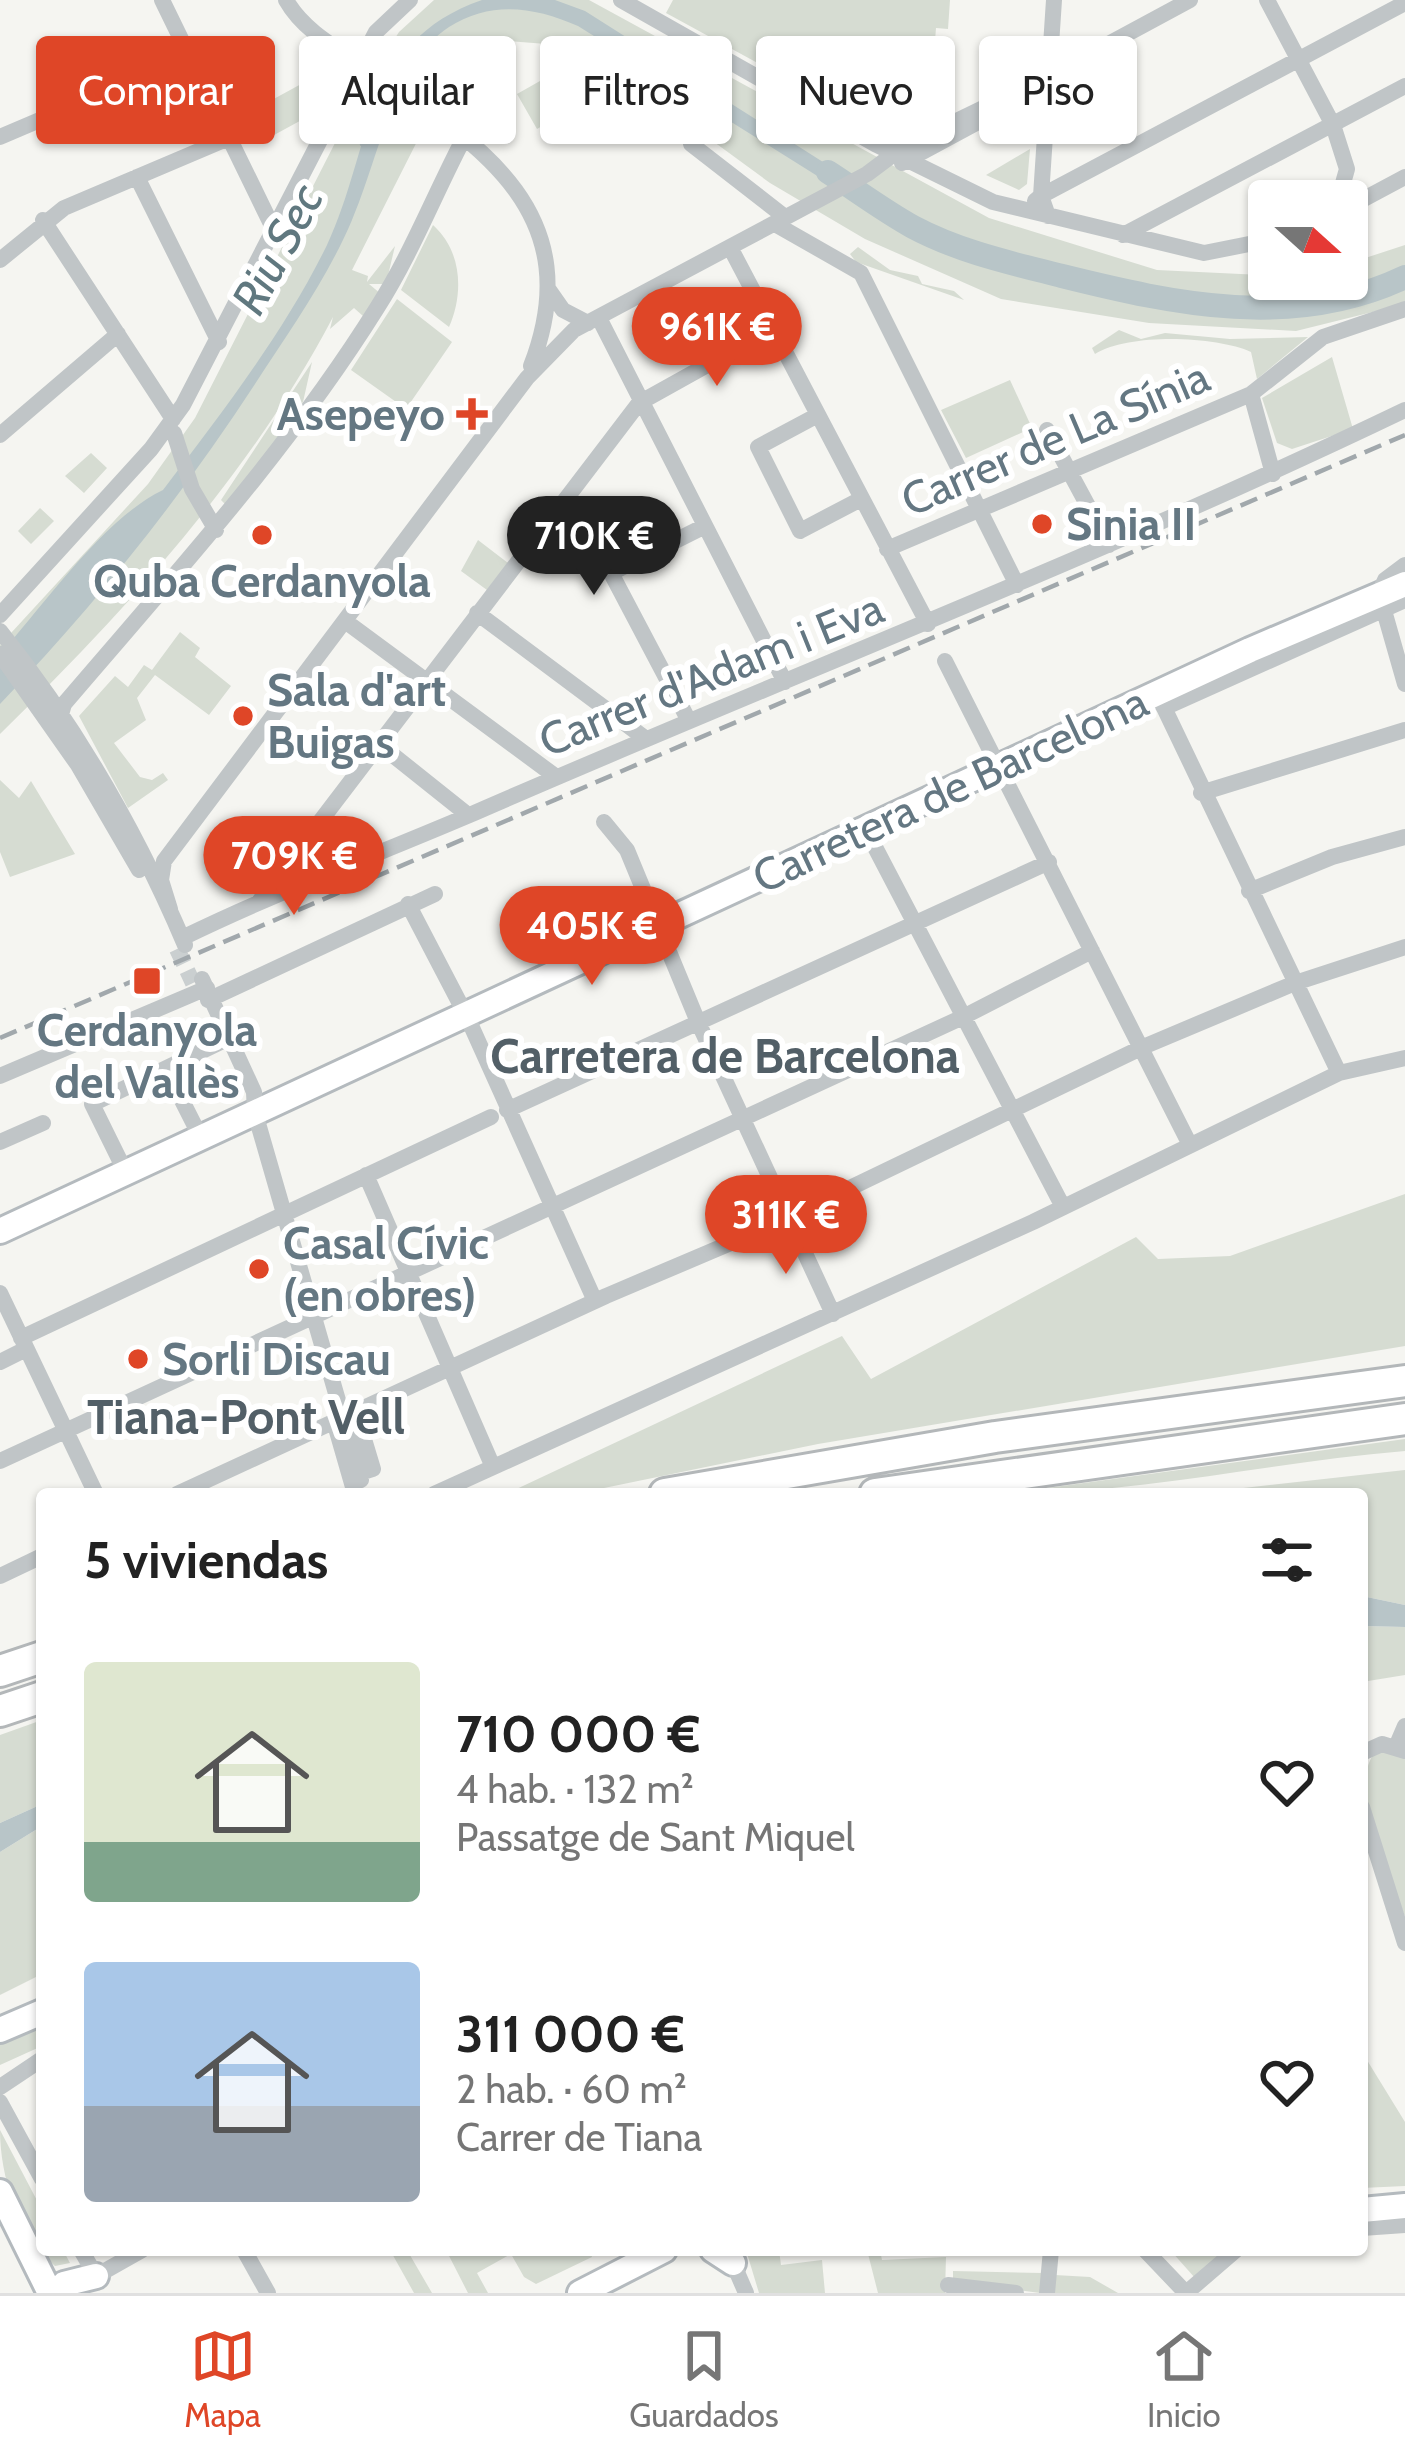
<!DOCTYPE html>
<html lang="es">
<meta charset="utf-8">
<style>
body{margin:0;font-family:Cabin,sans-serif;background:#f2f2f2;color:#222;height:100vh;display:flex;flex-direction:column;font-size:45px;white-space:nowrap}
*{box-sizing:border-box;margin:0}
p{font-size:39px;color:#767676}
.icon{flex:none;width:66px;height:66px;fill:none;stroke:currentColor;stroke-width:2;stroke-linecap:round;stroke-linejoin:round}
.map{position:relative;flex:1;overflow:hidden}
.sheet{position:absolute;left:36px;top:1488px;width:1332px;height:768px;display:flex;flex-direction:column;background:#fff;border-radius:12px;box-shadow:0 3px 9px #0004}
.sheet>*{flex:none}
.guide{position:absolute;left:36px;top:36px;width:1335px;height:108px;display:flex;gap:24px}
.needle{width:78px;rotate:111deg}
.tools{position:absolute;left:1248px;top:180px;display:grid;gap:24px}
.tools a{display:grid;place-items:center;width:120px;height:120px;border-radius:12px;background:#fff;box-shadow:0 3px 9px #0004;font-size:60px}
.price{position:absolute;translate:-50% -102px;padding:0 27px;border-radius:42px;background:#df4627;color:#fff;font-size:39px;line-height:78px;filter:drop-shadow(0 3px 6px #0008)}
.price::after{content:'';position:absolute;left:50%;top:72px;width:36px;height:27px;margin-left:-18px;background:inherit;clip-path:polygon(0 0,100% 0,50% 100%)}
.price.on{background:#222;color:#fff}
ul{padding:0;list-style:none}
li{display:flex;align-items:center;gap:36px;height:300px;padding:0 48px}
li span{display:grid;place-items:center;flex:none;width:336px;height:240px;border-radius:12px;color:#555}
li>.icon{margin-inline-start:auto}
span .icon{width:144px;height:144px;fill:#fffc;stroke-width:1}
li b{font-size:51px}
h2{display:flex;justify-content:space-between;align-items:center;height:144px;padding:0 48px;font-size:51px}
.tag{padding:0 42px;border-radius:12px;background:#fff;box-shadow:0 3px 9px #0004;font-size:42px;line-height:108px}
.tag.on{background:#df4627;color:#fff}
.dock{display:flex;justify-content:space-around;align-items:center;height:168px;border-top:3px solid #e0e0e0;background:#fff;font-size:33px;color:#767676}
.dock a{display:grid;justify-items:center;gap:6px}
.dock .on{color:#df4627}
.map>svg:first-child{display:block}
.green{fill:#d6dcd2}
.water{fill:#b8c5c8}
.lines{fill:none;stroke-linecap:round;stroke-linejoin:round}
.stream{stroke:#b8c5c8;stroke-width:4.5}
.river{stroke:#b8c5c8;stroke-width:24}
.street-tunnel{stroke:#cacfd0;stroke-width:16;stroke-dasharray:16 8;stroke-linecap:butt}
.secondary-casing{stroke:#b4babe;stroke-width:30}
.highway-casing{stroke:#b3b7b9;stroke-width:36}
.street{stroke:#c0c5c7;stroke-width:16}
.secondary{stroke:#fff;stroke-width:24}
.highway{stroke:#fff;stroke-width:30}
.rail{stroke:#a1a8ac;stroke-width:4.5;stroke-dasharray:18 9;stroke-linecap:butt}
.poi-dot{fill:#df4627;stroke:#fff;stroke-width:4.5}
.labels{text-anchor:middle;stroke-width:12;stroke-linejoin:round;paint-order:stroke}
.poi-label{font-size:45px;font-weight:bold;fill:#647782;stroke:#fff;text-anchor:start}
.street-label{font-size:45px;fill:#647782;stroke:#fff}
.water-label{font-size:48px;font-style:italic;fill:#60787f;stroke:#fff}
.neighbourhood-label{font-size:48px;font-weight:bold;fill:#525f67;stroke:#fff}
</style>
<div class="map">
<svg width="1405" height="2293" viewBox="0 0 1405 2293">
<rect width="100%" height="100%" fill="#f5f5f1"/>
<path class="green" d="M434,0H589L989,218L1157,270L1347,279V264L1405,245V304L1296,331L1149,323L1001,299L865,239L770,183L584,47L481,39L457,50L438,72L437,102L352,270L368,276L367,282L395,246L386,284H369L381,294L363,316L354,308L330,329L333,317C250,475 128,608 0,734V645L148,484L195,418L364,86L399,32Z
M673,0H950L948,29L936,28L930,106L882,131L666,13Z
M586,55L606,89L537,129L517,94Z
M303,83L318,111L265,140L250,112Z
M1030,149L1027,184L1019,190L986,175Z
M433,225C462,251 464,293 449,327L401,290Z
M858,247L890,270L918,276L922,284L954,291L964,300L856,262L850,254Z
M397,299L452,342L406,409L351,370Z
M1119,330L1141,339L1165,333L1230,339L1308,337L1257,379L1251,352C1218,337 1132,332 1095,354L1092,348Z
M1332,357L1353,429L1292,449L1277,443L1262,398Z
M312,362L303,402L228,507L221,500Z
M1010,380L1032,428L966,458L941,410Z
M91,453L107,468L84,493L65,476Z
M40,508L54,521L31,544L18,531Z
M478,540L508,563L487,590L461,571Z
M180,632L200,648L195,657L231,686L209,715L155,675L137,698L146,720L114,743L140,777L152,780L163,773L168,780L128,808L79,716L115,676L128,687L144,665L152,670Z
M0,780L19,798L31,781L75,854L10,877L0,852Z
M1405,1194V1346L818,1444L575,1494H506L842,1336L871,1379L1136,1237L1158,1259L1230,1256Z
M1405,1439V1451C1271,1462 1139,1494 1004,1494Z
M1405,1470V1605L1362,1596V1494H1190Z
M1362,1626L1405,1627V1675L1362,1682Z
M42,1720V1804L0,1823V1735Z
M1375,1752H1397L1405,1758V1917C1391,1876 1347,1787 1375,1752Z
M42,1826V1974L0,1995V1852Z
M42,2020V2046L0,2065V2038Z
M1362,2052L1405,2122V2186L1362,2188Z
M0,2130L42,2210V2250H63L70,2263L55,2266C18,2235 0,2176 0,2130Z
M390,2250H407L432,2293H414Z
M446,2250H590L592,2257L536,2284L524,2277L511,2254L477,2273L488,2293H468Z
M746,2250H779L781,2265L822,2260L825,2293H759Z
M867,2250H880L882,2260L946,2257L945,2293H878Z
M1229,2250L1195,2278L1171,2251V2250Z
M953,2271L1042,2273L1040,2293L953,2281Z
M1055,2275L1090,2277L1118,2293H1054Z"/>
<path class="water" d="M482,0H555L585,11L834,169L839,179L819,177L578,26C535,7 491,0 449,27C395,62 377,163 352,220C327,279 290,330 255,384C180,499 96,604 0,704V654C44,605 104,518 163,490C221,414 285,331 327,245C373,148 361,42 482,0Z
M1362,1596L1405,1605V1627L1362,1626Z
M42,1804V1826L0,1852V1823Z"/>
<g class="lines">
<path class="stream" d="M350,110L362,144"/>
<path class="river" d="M828,172C856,190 884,211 913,227C960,252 1011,263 1062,276C1175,304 1294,330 1405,277"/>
<path class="street-tunnel" d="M177,949L193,983"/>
<g class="secondary-casing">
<path id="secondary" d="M0,1231L1250,650L1405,584
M0,2030L42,2012
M0,2192L50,2293
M1362,2210L1405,2206
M713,2250L733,2263
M56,2293L64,2284L96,2276
M580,2293L664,2250"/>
</g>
<g class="highway-casing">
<path id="highway" d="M665,1494L995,1437L1405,1381
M875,1494L1405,1419
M0,1671L42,1657
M0,1711L42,1697"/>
</g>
<path class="street" d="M162,0L275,232
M286,0C304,32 340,50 369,70C481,144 590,213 531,366
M621,0L875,144L993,202L1204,253L1269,240
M1267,0L1333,125L1347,169L1338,201
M1038,82L1190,0
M0,137L190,56
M691,144L785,217
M902,163L1032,93L1044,80
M137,177L219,342
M1035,201L1041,196L1054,0
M1347,208L1405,177
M1048,216L1041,196L1405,3
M43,220L173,419
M775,224L861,273L1017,585
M1123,235L1405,86
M731,249L928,624
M0,260L64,208L229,138
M549,290L563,310L588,323
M599,318L785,682
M1251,394L1273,474
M816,416L758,447L800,531L861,499
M1047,430L1109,545
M174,433L192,489L216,530
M0,435L118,334
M887,549L1251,394L1323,337L1405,309
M1405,565L1385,580L1379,593L1405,684
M477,613L646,739
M0,615L151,449L183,405L376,32L410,0
M345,621L555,776
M0,631C76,726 137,832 185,945
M0,654L78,765L139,870
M945,661L1190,1145
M1157,693L1339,1073
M1164,708L1405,600
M689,721L611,573L703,527
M56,732L64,704C174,575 287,452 377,308C412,253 435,193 465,136
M379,744L468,815
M1201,793L1405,730
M604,822L627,850L698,1022L833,1314
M865,828L1062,1205
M1249,891L1332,857L1405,837
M258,903L639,403L770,330
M408,904L469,1021L595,1301
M170,909L161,880L164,861L527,378L574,330L867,174L903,147L1047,77
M182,938C274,893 371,857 465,817C778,680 1097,558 1405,410
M202,979L254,1092L255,1113L361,1480
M208,1000L435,894
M166,1069L201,1138
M0,1076L207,988
M507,1110L1049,862
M0,1142L43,1123
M126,1173L92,1104L231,1037
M366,1175L493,1467
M0,1293L96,1494
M21,1338L491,1117
M0,1362L26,1349
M336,1428L355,1494
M0,1461L963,1017L1092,951
M351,1476L373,1469L358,1419
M177,1494L606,1296L773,1225L1143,1047L1295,983L1405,947
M434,1494L1033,1222L1339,1073L1405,1058
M0,1576L42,1556
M1396,1747L1405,1726
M1362,1753L1382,1744L1405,1751
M1362,1807L1405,1943
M0,2087L42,2059
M0,2102L42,2179
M1362,2228L1405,2225
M81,2250L96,2276L142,2250
M244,2250L268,2293
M1145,2250L1186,2293
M733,2263L746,2293
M948,2285L1016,2293
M1047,2293L1051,2250
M1186,2293L1236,2250"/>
<use href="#secondary" class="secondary"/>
<use href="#highway" class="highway"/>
<path class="rail" d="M0,1038L1405,435"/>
</g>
<g class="poi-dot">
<path d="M466 396h12v12h12v12h-12v12h-12v-12h-12v-12h12z"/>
<circle cx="1042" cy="524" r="12"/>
<circle cx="262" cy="535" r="12"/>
<circle cx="243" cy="716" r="12"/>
<rect x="132" y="966" width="30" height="30" rx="6"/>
<circle cx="259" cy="1269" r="12"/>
<circle cx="138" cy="1359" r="12"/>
</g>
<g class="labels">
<g class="poi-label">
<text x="445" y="430" text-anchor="end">Asepeyo</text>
<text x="1066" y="540">Sinia II</text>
<text x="262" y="597" text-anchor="middle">Quba Cerdanyola</text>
<text x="267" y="706">Sala d'art<tspan x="267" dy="52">Buigas</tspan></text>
<text x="147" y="1046" text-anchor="middle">Cerdanyola<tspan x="147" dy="52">del Vallès</tspan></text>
<text x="283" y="1259">Casal Cívic<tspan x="283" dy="52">(en obres)</tspan></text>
<text x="162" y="1375">Sorli Discau</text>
</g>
<g class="street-label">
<text transform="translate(1055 438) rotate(-23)" y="16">Carrer de La Sínia</text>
<text transform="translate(711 674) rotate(-22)" y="16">Carrer d'Adam i Eva</text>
<text transform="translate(950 789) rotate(-25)" y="16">Carretera de Barcelona</text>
</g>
<g class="water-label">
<text transform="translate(277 249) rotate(-62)" y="17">Riu Sec</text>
</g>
<g class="neighbourhood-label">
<text x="725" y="1073">Carretera de Barcelona</text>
<text x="246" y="1434">Tiana-Pont Vell</text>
</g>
</g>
</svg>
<div class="tools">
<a><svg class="needle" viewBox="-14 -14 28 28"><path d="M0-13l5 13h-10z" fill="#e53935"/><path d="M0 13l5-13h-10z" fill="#767676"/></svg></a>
</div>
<b class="price" style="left:717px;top:389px">961K €</b>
<b class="price on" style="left:594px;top:598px">710K €</b>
<b class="price" style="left:294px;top:918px">709K €</b>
<b class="price" style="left:592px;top:988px">405K €</b>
<b class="price" style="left:786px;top:1277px">311K €</b>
<div class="guide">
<a class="tag on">Comprar</a>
<a class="tag">Alquilar</a>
<a class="tag">Filtros</a>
<a class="tag">Nuevo</a>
<a class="tag">Piso</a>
</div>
<section class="sheet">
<h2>5 viviendas<svg class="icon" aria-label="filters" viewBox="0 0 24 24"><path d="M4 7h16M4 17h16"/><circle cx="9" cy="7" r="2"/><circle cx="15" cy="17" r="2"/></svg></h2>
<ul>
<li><span style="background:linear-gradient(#dfe7d0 75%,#7fa58c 0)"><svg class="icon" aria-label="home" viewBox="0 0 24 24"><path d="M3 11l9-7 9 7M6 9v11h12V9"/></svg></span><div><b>710 000 €</b><p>4 hab. · 132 m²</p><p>Passatge de Sant Miquel</p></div><svg class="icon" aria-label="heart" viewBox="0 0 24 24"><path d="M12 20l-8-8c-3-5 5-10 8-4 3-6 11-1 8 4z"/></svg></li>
<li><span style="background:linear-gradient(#a9c7e8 60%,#9aa5b1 0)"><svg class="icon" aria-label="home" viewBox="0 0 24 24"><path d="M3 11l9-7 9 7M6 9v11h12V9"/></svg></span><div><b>311 000 €</b><p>2 hab. · 60 m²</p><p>Carrer de Tiana</p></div><svg class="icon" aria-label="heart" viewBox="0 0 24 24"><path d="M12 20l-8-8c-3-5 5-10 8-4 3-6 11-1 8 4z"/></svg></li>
</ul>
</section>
</div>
<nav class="dock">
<a class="on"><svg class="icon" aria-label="map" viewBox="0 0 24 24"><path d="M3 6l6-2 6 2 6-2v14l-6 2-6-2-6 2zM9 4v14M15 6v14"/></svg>Mapa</a>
<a><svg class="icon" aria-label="saved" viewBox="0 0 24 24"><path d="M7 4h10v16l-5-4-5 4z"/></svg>Guardados</a>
<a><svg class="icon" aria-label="home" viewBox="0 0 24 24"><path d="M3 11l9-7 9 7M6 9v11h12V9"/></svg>Inicio</a>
</nav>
